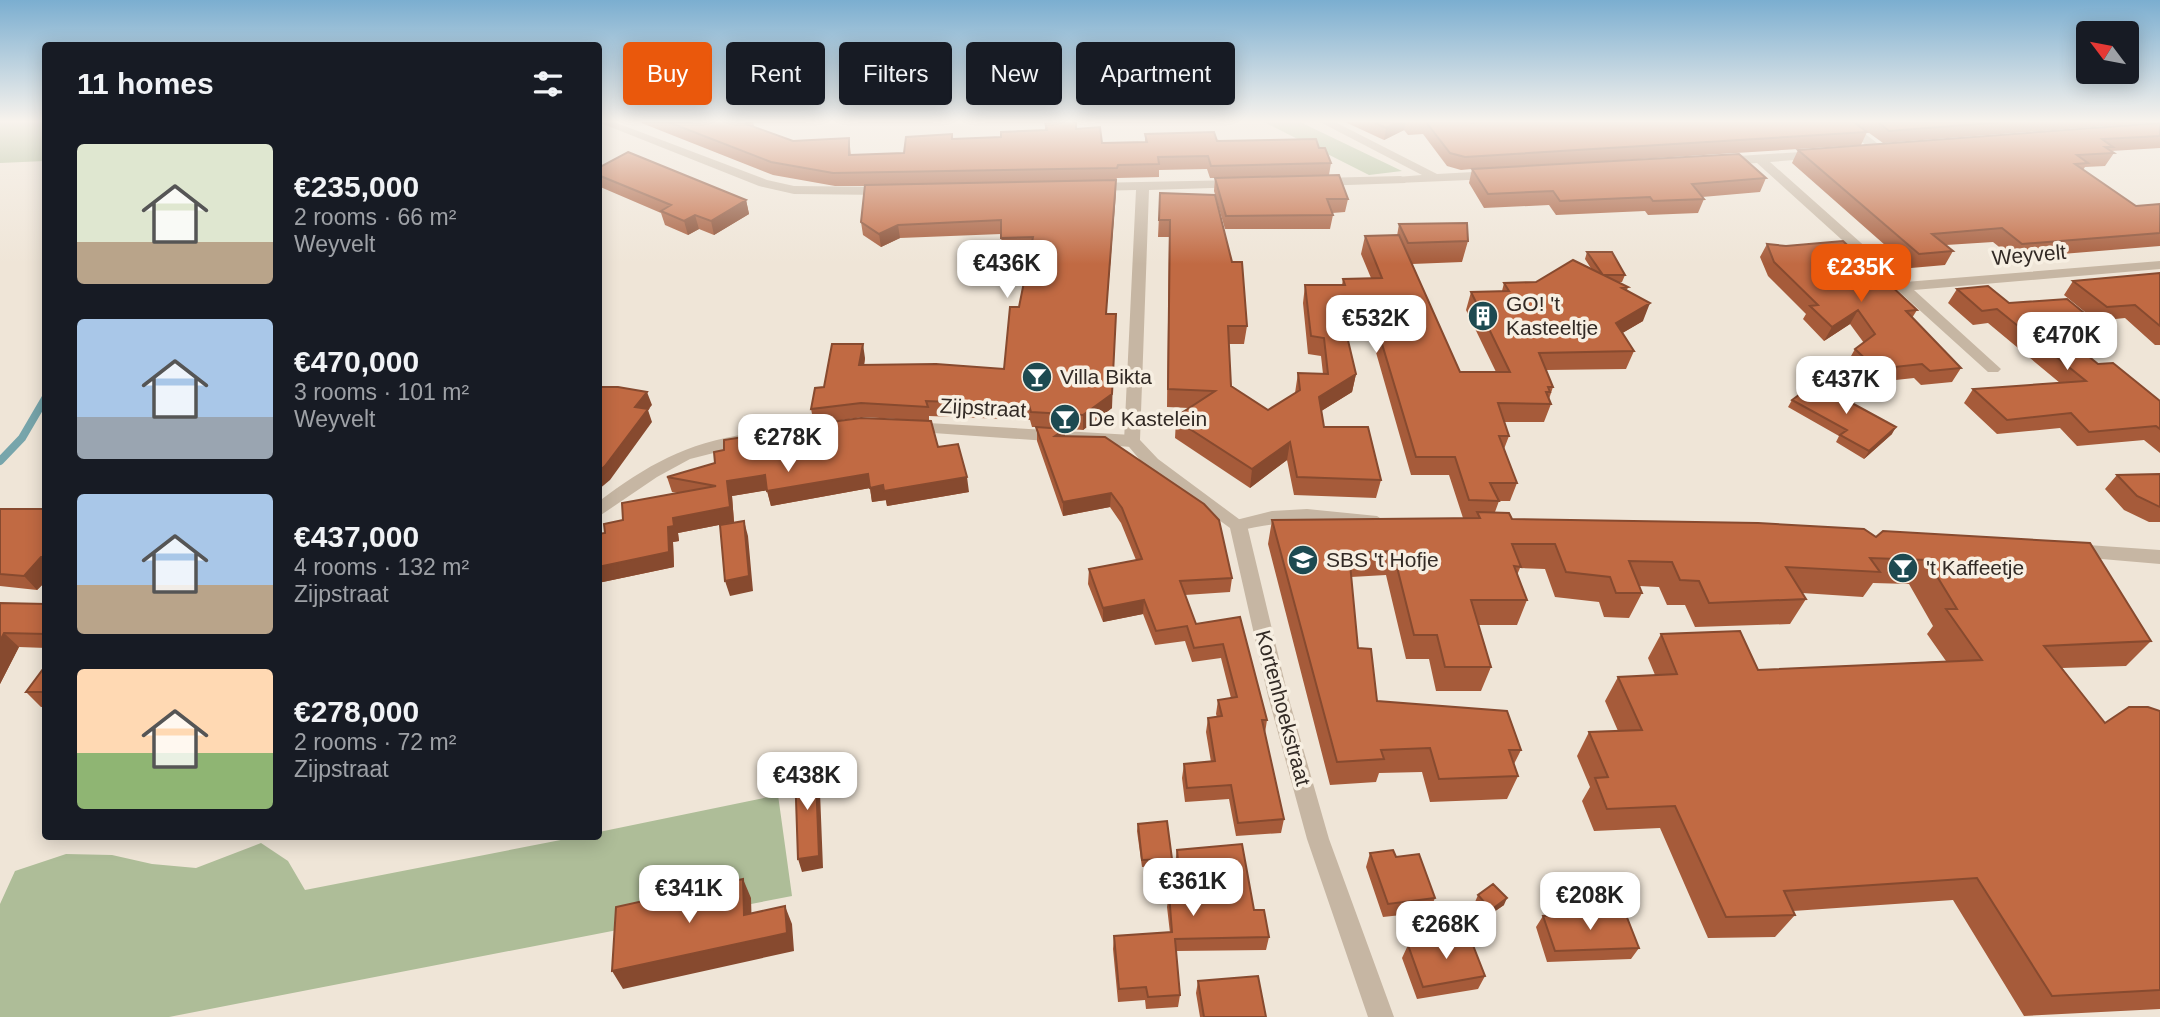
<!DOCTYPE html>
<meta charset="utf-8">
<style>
body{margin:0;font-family:Arial,sans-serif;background:#242831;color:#f1f3f6;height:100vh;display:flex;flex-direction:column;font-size:26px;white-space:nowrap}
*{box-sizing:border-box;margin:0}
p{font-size:23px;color:#9ea1a6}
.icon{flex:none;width:38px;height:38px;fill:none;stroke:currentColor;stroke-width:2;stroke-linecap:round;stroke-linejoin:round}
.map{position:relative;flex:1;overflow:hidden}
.drawer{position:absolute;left:42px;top:42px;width:560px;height:798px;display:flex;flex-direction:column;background:#171b24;border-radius:7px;box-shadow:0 4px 18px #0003}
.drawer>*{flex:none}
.top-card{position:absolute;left:623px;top:42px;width:665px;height:63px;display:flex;gap:14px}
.needle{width:46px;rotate:302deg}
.buttons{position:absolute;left:2076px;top:21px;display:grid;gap:14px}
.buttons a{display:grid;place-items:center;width:63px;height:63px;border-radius:7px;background:#171b24;box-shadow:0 4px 18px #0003;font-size:35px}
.price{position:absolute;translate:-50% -60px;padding:0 16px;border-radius:14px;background:#fff;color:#222;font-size:23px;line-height:46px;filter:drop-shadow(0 2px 4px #0008)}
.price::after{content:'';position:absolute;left:50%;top:42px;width:21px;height:16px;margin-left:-10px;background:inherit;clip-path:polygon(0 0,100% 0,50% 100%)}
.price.on{background:#ea580c;color:#fff}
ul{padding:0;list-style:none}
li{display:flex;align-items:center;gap:21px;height:175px;padding:0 35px}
li span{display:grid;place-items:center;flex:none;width:196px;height:140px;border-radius:7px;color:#555}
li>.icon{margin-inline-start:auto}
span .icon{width:84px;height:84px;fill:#fffc;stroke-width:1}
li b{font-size:30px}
h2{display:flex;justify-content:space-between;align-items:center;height:84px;padding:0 35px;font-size:30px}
.tag{padding:0 24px;border-radius:7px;background:#171b24;box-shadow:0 4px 18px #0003;font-size:24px;line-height:63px}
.tag.on{background:#ea580c;color:#fff}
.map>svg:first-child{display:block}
.green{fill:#aebd98}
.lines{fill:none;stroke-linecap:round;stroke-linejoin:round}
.stream{stroke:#77a5ab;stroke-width:8}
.minor{fill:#c6b6a3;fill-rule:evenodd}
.tertiary{fill:#c6b6a3;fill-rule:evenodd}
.wall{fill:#a65b3a}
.shaded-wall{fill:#874a2f}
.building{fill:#c16a43;stroke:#874a2f;stroke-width:2}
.labels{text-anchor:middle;stroke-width:7;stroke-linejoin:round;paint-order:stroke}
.street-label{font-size:21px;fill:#322a25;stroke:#f7efe2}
.poi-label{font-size:21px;fill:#322a25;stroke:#f7efe2;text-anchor:start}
</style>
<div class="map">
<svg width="2160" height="1017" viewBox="0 0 2160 1017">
<rect width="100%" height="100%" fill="#efe5d7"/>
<path class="green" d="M0,122H45V161L0,163Z
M1264,122H1300L1402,171L1369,175Z
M778,795L792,896L169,1017H0V904L15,871L66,854L112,855L152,864L196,868L261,843L288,861L305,890L576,837L598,836L599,832Z"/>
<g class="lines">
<path class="stream" d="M0,461L22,438L46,397"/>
<path class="minor" d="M1320,122H1335L1437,174L1492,171L1498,175L1492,179L1397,183V177L1422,175Z
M1836,122H1850L1886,150L1876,153Z
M1817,151L1823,155L1821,158L1770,162L1905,282L2160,261V269L1914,290L2001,369L1998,372H1988L1757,163L1723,165L1717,161L1723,157Z
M911,422L1132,435L1140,441L1132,447L905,431L903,427L905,423Z
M747,434L753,435L755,439L753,443L690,459L657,477L598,517V502C647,465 686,443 747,434Z
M1307,509L1377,516L1386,522L1377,528C1330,521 1284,519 1238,531L1229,525L1232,521L1272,511Z
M2073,544L2160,550V564L2067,556L2064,551L2067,546Z"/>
<path class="tertiary" d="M598,122H614L767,180L794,186L885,187L891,191L885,195L794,194L759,186Z
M1401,176L1407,180L1405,183L1319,186L1313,182L1319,178Z
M1239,180L1245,184L1243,187L1149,190L1140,440L1158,459L1247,525L1288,696L1329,839L1394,1017H1368L1307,839L1268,696L1230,528L1146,467L1124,441L1136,190L1092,191L1086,187L1092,183Z"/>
</g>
<path class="wall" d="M639,122H753L754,127L793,141L849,138L851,155L904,153L952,139L1001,137L1045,130V122L1076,129L1102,143L1145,142V134L1319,148L1331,163L1329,175L1348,199L1345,212L1332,213L1333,215L1330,229H1225L1214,191L1215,178H1210L1207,169L1159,170V177L1117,178L1116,180L1106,314L1112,408L1083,430L1059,428L1065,436L1232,578L1230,592L1185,595L1196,624L1240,617L1267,720L1265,733L1284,819L1281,833L1236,836L1229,799L1185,802L1182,778L1184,764L1211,762L1206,732L1208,718L1217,717L1216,714L1218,700L1231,698L1221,658L1192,662L1185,641L1155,645L1143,614L1103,622L1088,584L1089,569L1136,560L1121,523L1110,507L1063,516L1037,441V427H1032L1030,420L929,416V421L863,417L814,424L811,409L824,387L865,358L864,365L1004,369L1019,307L1030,251H1002L1001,234L900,238L881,247L863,235L861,222L865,186H835L773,175Z
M1345,122H1470L1471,123L1867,132L1861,145L1498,168L1766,178L1760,192L1702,197L1704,199L1698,213L1648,215L1645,211L1556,215L1549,205L1484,208L1469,183L1472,169L1461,170L1447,166L1423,134L1408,135L1404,130L1384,140Z
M1854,122H2160L1883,143Z
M2160,123V148L2111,151L2114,153L2105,166L2085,167L2083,170L2136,206L2160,204V246L2013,258L1993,242L1946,245L1953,251L1945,265L1911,268L1792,163L1798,150Z
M598,168L746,200L749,214L714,235L699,229L688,235L665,225L661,213L598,186Z
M1160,193L1247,326L1244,344H1229L1231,386L1268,410L1295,393L1298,373L1323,374L1321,356L1308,354L1303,303L1305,285H1342L1343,279L1371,278L1361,254L1365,236H1397L1399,224L1468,241L1462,262L1412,264L1460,372H1496L1466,310L1471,292L1502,291L1504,283L1536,282L1592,270L1585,259L1587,252L1625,275L1622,282H1617L1628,287L1627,290L1643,321L1622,333L1634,351L1626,369L1546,370L1553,387L1549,399L1551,404L1544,422H1504L1509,436L1504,449L1517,483L1510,501H1499L1495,512L1512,519L1876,537L2151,641L2126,666L2062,668L2105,723L2160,711V1009L2024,1016L1953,900L1793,911L1795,915L1775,937L1708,938L1660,828L1594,831L1582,801L1590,787L1577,756L1589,732L1618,731L1605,701L1618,677L1655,675L1648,658L1661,634L1758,670L1946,661L1927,634L1933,626L1909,584L1873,583L1863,597L1802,593L1806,599L1790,624L1695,627L1685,605H1667L1659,587L1639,586L1642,593L1629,618L1604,617L1599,602L1555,597L1545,569L1520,568L1517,575L1527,600L1517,625H1478L1491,667L1481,691H1436L1429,659H1406L1386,575L1351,577L1358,648L1377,701L1521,750L1514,764L1518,776L1507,799L1430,802L1422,772L1379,773L1376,782L1330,785L1268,544L1272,520L1463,518L1449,475H1411L1367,321L1344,327L1356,374L1352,392L1321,411L1324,427L1381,480L1376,498L1294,495L1287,460L1250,488L1175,438L1176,420L1179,418L1180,414L1189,408L1167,407L1169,237H1158Z
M1767,244L1917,310L1912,318L1961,368L1952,382L1921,385L1914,378L1868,383L1847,363L1855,349L1864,343L1850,324L1824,341L1803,319L1806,314L1768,276L1760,257Z
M2160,273V345H2155L2125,318L2096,321L2064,295L2073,281Z
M1957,289L2009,303L2099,325L2089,339L2069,341L2098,364L2160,401V453L2144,440L2077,446L2060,428L1997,434L1964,403L1973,389L2060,383L1988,323L1973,325L1948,303Z
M1792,400L1892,434L1864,459L1836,442L1839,436L1788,407Z
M938,447L969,492L887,506L886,500L872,502L870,488L771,506L767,490L732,496L734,522L678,533L679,541L673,542L674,567L598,583V534L605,533L623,520L678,493L672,492L667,477Z
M2160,474V522H2149L2124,510L2105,489L2117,475Z
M0,509H46V581L37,590L0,586Z
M0,603L46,604V648L19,647L0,684Z
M46,665V707H41L26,692Z
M1138,824L1172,859V865L1142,867L1137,831Z
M1177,850L1254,910L1269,937L1266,950L1176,951L1180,995L1178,1007L1146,1009L1145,1000L1118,1002L1113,949L1114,936L1170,933L1167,907L1169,893H1178L1175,864Z
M1370,853L1396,857L1435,898L1429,912L1383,917L1366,867Z
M1478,895L1504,905L1488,916L1475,902Z
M1543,916L1639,948L1631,959L1547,962L1536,927Z
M1408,945L1485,976L1478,989L1417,999L1402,958Z
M1198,981L1266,1017H1200L1196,993Z"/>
<path class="shaded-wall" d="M1397,122H1406L1404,130L1384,140L1386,128Z
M1116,180V193L1105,328L1106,314Z
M746,200L749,214L714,235L711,221Z
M695,215L699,229L688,235L684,221Z
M898,225L900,238L881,247L879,234Z
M1650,303L1643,321L1609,341L1616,323Z
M1370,304L1367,321L1337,329L1341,311Z
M1858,310L1850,324L1824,341L1832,327Z
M1115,328L1112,408L1083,430V415Z
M863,344L865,358L862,379L859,365Z
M1356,374L1352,392L1315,415L1319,397Z
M647,392L652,405L648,410L652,422L610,480L598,490V472L635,407Z
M1896,427L1892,434L1864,459L1869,451Z
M1065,429V443L1055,436Z
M1290,442L1287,460L1250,488L1252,469Z
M868,474L883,485L886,500L872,502L870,488L771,506L767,491Z
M765,475L769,490L732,496L734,522L678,533L679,541L673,542L674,567L598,583V567L668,527L673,518L727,481Z
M967,477L969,492L887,506L884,491Z
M1111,493L1110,507L1063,516V502Z
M744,521L748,536L753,591L730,596L725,581Z
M41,557L46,561V581L37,590L24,576Z
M1144,600L1143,614L1103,622V608Z
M4,633L19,647L0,684V641Z
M815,765L819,779L820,792L823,868L802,872L798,859Z
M743,879L751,898L752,933L744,915Z
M1507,898L1504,905L1488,916L1491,910Z
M785,906L792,924L794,951L623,989L612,971Z"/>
<path class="building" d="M668,122H750L746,124L793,141L849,138V155L904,153L906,137L952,134V139L1001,137V132L1047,130L1045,122H1076V129L1100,127L1102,143L1147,142L1145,134L1214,132L1217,141L1316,139L1319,148H1325L1331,163L1211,166L1208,156L1158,157L1159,164L1118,165L1117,168L833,173L771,162Z
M1374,122H1397L1386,128Z
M1426,122H1470L1471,123L1488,122H1854L1867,132L1465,157L1450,153Z
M1878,122H2004L1889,131Z
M2160,123V136L2102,139L2113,147H2105L2114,153L2077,155L2088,163L2075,164L2136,206L2160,204V233L2022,244L2002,228L1932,234L1953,251L1919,254L1798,150Z
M628,152L746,200L711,221L695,215L684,221L661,211L671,205L598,175V168Z
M1739,154L1766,178L1692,184L1704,199L1653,201L1650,197L1560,201L1553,191L1488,194L1472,169Z
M1339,175L1348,199H1327L1333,215L1226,216L1215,178Z
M1116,180L1106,314H1116L1112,394L1083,415L1031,412L1029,405L926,401L928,407L861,403L811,409L815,388L824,387L832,344H863L859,365L936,364L1004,369L1010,307H1019L1033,237L1001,238V220L898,225L879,234L861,222L865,185Z
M1160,193L1215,195L1232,262H1242L1247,326H1228L1231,386L1268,410L1300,390L1298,373L1328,374L1324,338L1311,336L1305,285H1345L1343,279L1382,278L1365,236L1399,235L1460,372H1510L1471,292L1509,291L1504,283L1536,282L1573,260L1628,287L1622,288L1650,303L1616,323L1634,351L1539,353L1553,387H1548L1550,392H1546L1551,404L1498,403L1509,436H1499L1517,483H1490L1499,501L1469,500L1455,457H1416L1370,304L1341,311L1356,374L1319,397L1324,427H1368L1381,480L1297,477L1290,442L1252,469L1176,420L1183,416L1180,414L1215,391L1168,389L1170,220H1159Z
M1467,223L1468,241L1408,243L1399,224Z
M1843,241L1917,310L1906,311L1961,368L1930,371L1922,364L1876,369L1855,349L1875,334L1858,310L1832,327L1810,306L1818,305L1774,262L1767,244L1786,246Z
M1587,252H1612L1625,275H1603Z
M2160,273V326L2135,305L2107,307L2073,281Z
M1988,286L2009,303L2067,299L2099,325L2055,329L2098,364L2113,363L2160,401V429L2156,426L2089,432L2071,413L2007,420L1973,389L2086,381L1997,309L1982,311L1957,289Z
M1815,383L1896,427L1869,451L1840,435L1847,430L1792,400Z
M598,387H618L647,392L635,407L648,409L605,466L598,472Z
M861,418L931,421L938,447L958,444L967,477L884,491L883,485L870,488L868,474L767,491L765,475L727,481L730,507L673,518L674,526L668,527L669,552L598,567V534L605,533L604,524L623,520L622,503L716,486L667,477L715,463L714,452L724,450V440L807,427L808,425Z
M1036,427L1065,429L1055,436L1105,437L1204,504L1219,520L1232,578L1180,581L1196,624L1240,617L1267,720H1262L1284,819L1238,823L1231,785L1187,788L1184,764L1215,761L1208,718L1222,716L1218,700L1237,697L1223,644L1194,648L1187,626L1156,631L1144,600L1103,608L1089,569L1142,559L1122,508L1111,493L1063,502Z
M2160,474V507L2137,496L2117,475Z
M0,509H46V557H41L24,576L0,574Z
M1477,512L1509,513L1512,519L1758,523L1864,529L1876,537L1883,531L2090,543L2151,641L2044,646L2105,723L2129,707H2148L2160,711V990L2052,996L1977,878L1784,891L1795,915L1726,917L1675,806L1607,809L1595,778L1608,777L1589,732L1642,730L1618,677L1677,674L1661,634L1740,631L1758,670L1982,660L1946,609H1957L1927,560L1870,558L1880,572L1786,567L1806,599L1709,603L1699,581L1680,580L1672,562L1629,561L1642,593H1616L1610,577L1566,572L1555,544H1512L1521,567L1514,566L1527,600H1471L1491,667H1445L1437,635H1414L1393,551L1349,553L1358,648L1371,649L1377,701L1507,711L1521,750H1509L1518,776L1439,779L1430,748L1381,750L1384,759L1337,762L1272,520L1480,518Z
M744,521L749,576L725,581L720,525Z
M0,603L46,604V634L4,633L0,641Z
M46,665V692H26Z
M815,765L816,778L819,856L798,859L795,769Z
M1167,821L1172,859L1142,860L1138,824Z
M1242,844L1254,910H1264L1269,937L1175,939L1180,995L1148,997L1146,987L1119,989L1114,936L1172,932L1169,893L1181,892L1177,850Z
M1393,850L1396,857L1419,854L1435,898L1388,904L1370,853Z
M743,879L744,915L785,906L787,933L612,971L616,907Z
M1493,884L1507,898L1491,910L1478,895Z
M1600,912L1601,916L1626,915L1639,948L1555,951L1543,916Z
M1469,935L1485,976L1423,987L1408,945Z
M1258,976L1266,1017H1204L1198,981Z"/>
<linearGradient id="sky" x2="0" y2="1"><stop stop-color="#7baed0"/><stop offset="0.46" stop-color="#f8f3ed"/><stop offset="1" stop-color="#f8f3ed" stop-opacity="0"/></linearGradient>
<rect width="2160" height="264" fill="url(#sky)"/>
<defs>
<g id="building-disc" transform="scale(1.575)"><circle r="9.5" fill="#1d4a51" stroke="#f7efe2"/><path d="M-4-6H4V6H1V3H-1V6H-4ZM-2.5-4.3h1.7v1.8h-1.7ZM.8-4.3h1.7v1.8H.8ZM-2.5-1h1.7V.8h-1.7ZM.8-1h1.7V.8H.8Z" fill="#fff"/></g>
<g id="bar-disc" transform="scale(1.575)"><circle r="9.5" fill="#1d4a51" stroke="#f7efe2"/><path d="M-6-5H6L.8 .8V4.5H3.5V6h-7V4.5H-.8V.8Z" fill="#fff"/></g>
<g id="school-disc" transform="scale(1.575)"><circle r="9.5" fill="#1d4a51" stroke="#f7efe2"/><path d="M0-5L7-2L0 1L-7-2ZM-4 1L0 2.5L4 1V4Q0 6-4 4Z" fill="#fff"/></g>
</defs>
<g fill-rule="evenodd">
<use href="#building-disc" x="1483" y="316"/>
<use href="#bar-disc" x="1037" y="377"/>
<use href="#bar-disc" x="1065" y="419"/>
<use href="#school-disc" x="1303" y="560"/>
<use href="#bar-disc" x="1903" y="568"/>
</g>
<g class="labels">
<g class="street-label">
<text transform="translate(2029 255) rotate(-5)" y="7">Weyvelt</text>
<text transform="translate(983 408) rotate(3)" y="7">Zijpstraat</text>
<text transform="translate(1283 708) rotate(75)" y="7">Kortenhoekstraat</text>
</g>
<g class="poi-label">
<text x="1506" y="311">GO! 't<tspan x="1506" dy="24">Kasteeltje</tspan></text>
<text x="1060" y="384">Villa Bikta</text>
<text x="1088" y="426">De Kastelein</text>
<text x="1326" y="567">SBS 't Hofje</text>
<text x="1926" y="575">'t Kaffeetje</text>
</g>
</g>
</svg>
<div class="buttons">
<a><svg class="needle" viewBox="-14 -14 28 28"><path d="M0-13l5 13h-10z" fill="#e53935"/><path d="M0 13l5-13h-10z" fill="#9ea1a6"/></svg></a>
</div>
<b class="price" style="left:1007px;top:300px">€436K</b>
<b class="price on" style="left:1861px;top:304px">€235K</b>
<b class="price" style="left:1376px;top:355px">€532K</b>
<b class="price" style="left:2067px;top:372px">€470K</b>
<b class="price" style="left:1846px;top:416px">€437K</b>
<b class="price" style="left:788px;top:474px">€278K</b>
<b class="price" style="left:807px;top:812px">€438K</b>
<b class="price" style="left:1193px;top:918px">€361K</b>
<b class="price" style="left:689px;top:925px">€341K</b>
<b class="price" style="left:1590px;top:932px">€208K</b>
<b class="price" style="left:1446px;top:961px">€268K</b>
<div class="top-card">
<a class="tag on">Buy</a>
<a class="tag">Rent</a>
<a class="tag">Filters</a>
<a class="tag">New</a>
<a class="tag">Apartment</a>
</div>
<section class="drawer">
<h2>11 homes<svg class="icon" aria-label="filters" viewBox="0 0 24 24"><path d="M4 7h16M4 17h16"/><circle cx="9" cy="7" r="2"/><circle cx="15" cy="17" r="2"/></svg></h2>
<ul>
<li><span style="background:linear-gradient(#dfe7d0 70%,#b9a48a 0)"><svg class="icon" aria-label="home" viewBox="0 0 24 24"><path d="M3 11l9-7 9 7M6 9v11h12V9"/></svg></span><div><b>€235,000</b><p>2 rooms · 66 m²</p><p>Weyvelt</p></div></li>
<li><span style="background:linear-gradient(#a9c7e8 70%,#9aa5b1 0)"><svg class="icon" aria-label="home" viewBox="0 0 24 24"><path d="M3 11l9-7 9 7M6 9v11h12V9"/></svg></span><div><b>€470,000</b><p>3 rooms · 101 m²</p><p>Weyvelt</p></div></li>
<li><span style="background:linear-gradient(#a9c7e8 65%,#b9a48a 0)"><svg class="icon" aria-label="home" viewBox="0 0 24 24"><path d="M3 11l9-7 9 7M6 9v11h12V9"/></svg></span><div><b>€437,000</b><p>4 rooms · 132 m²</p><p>Zijpstraat</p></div></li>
<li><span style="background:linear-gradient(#ffd9b3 60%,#8fb573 0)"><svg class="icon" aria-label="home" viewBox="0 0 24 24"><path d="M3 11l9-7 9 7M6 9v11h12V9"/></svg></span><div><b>€278,000</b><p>2 rooms · 72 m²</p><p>Zijpstraat</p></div></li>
</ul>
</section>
</div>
